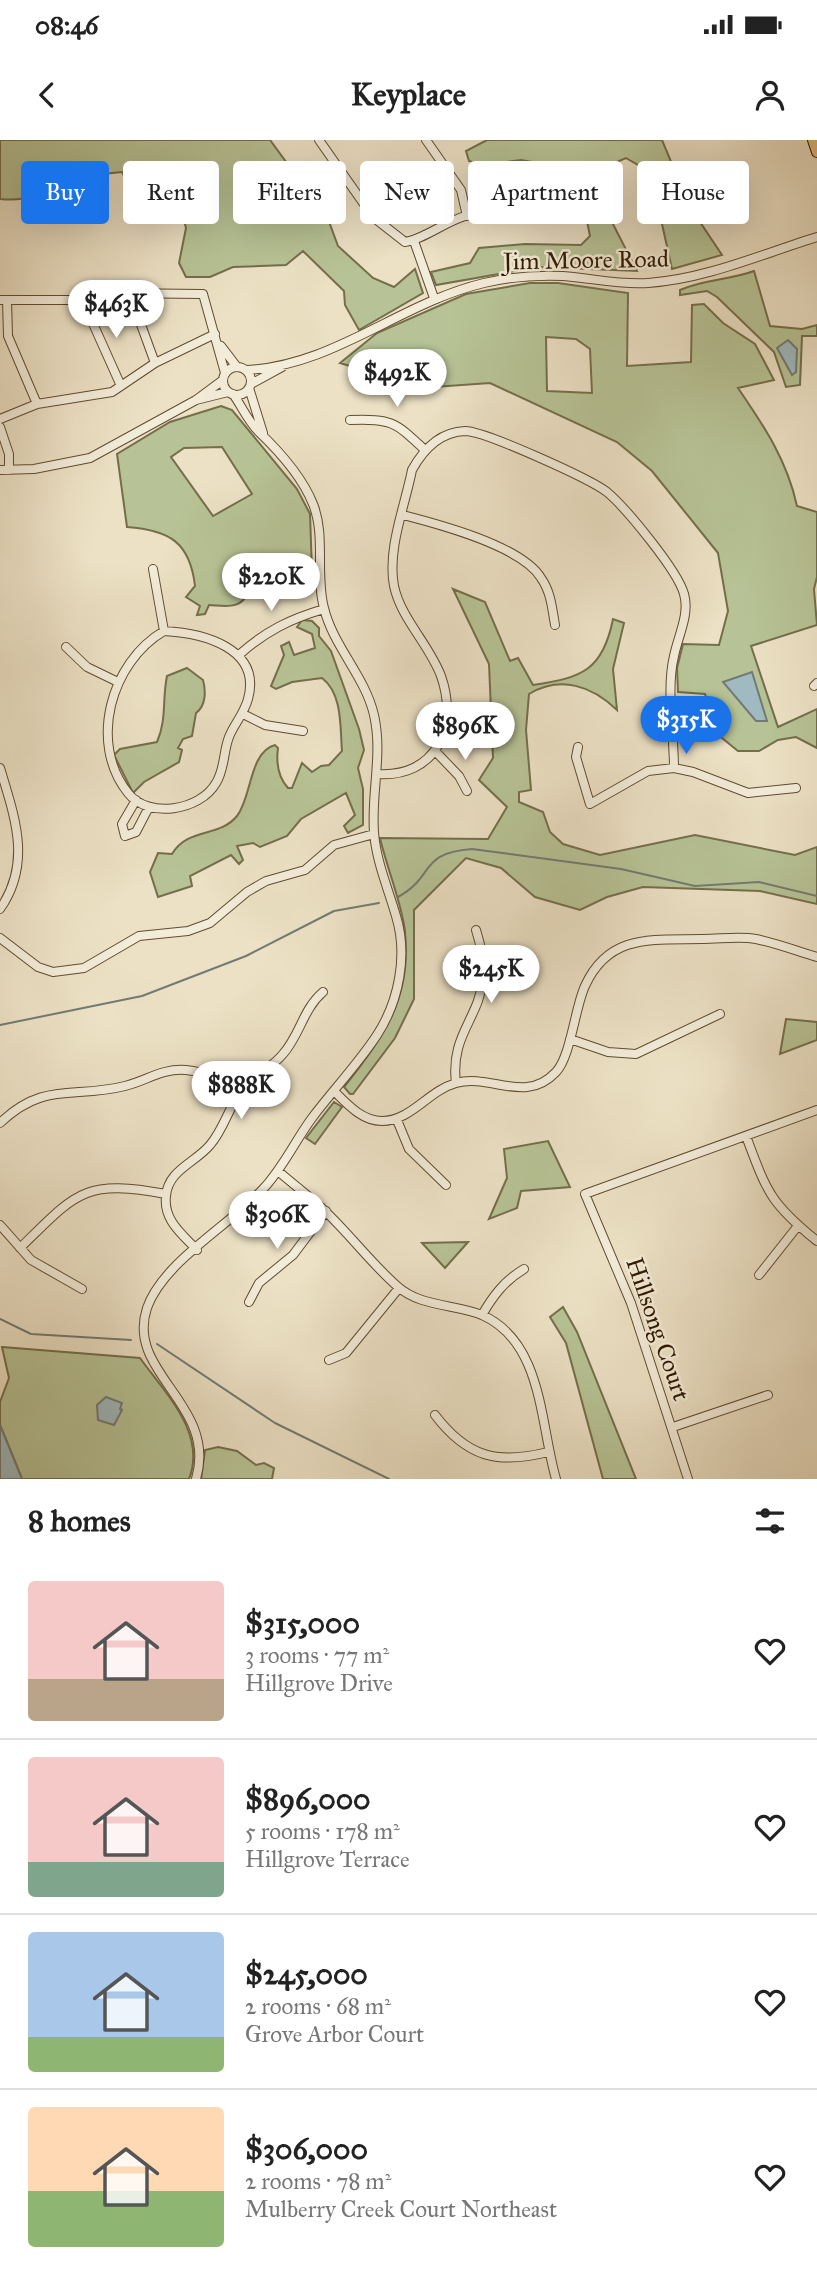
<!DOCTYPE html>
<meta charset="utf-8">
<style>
body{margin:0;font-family:"IM FELL Great Primer",serif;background:#f6f6f6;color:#222;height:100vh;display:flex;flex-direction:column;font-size:26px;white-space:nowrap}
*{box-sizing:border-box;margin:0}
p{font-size:23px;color:#767676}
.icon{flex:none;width:38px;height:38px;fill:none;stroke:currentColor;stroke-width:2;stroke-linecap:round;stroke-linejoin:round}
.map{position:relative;height:1339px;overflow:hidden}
.details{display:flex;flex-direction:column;background:#fff;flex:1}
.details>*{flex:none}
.guide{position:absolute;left:21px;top:21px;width:775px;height:63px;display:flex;gap:14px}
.price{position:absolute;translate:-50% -60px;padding:0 16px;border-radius:24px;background:#fff;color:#222;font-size:23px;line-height:46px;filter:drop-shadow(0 2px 4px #0008)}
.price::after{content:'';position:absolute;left:50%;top:42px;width:21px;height:16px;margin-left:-10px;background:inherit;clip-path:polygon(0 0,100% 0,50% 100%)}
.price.current{background:#1a73e8;color:#fff}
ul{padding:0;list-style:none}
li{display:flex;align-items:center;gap:21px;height:175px;padding:0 28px}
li+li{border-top:2px solid #e0e0e0}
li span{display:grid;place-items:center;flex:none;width:196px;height:140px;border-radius:7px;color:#555}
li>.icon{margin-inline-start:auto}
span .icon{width:84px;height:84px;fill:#fffc;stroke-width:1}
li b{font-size:30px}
h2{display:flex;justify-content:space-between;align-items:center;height:84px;padding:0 28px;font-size:30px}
.chip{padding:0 24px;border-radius:7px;background:#fff;box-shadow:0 7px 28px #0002;font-size:24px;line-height:63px}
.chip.current{background:#1a73e8;color:#fff}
.status{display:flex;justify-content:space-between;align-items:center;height:49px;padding:0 35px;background:#fff;direction:ltr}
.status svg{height:19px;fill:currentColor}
header{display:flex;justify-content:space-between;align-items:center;height:91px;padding:0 28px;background:#fff;font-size:32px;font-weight:800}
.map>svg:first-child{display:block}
.green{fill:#b7c396;stroke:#746e4b;stroke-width:2;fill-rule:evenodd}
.water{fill:#9fbac0;stroke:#737a73;stroke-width:2}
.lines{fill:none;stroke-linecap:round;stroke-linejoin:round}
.stream{stroke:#737a73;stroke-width:2}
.minor-casing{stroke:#5f4c31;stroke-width:10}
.major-casing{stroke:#301a00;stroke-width:12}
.minor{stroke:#f3ecd9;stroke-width:8}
.major{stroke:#e6c082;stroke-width:10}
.labels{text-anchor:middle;stroke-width:5;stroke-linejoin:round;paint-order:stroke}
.street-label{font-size:24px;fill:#301a00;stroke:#f3ecd9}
</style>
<div class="status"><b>08:46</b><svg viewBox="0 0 49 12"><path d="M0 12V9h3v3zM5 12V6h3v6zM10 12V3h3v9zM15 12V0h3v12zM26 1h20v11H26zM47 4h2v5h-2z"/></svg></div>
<header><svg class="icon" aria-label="back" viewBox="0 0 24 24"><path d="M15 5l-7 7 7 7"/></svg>Keyplace<svg class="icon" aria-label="person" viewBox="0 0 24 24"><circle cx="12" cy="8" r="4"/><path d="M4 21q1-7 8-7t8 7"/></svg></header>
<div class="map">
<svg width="817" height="1339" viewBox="0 0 817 1339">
<rect width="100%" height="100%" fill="#ece1c5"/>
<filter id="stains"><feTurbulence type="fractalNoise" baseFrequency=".00286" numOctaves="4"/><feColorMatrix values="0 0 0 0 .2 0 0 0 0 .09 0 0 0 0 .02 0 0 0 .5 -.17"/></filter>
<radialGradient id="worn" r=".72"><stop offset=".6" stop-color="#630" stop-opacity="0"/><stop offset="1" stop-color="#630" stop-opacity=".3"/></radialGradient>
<path class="green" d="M0,0H270L328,79L338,106L373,138L394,147L415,129L423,153L359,190L345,165L344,151L303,111L286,125L233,127L210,137H186L179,123L186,88L179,62L163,52L132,51L122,32L53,39C42,58 21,61 0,59Z
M487,0H662L690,67L722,115L672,129L662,84L666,63L643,28L626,18L600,29L596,51L637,131L538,127L436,145L431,132L470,123L479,108L525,104L581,105L590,96L585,71L588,60L580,40L555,26L521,20L485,25L469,21L466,11Z
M754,131L770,186L802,189L817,185V196H802L800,245L786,247L774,212L717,157L707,151L680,155V150C704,139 730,140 754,131Z
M530,143H558L628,153L627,226L691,222L692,165L704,164L723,183L755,204L774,240L738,248C764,286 787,320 797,366L817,372V437L814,449L817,485L751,506L778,587L817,569V608L796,597L778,600L759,611H738L717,594L705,554L678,552L677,528L683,504L719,505L728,471L718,413L652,331L617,302L490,243L434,247L423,213L395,221L389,238L340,223L377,193L466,154ZM546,197L576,199L590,209L592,253L547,251Z
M221,266L232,270L297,349L310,374L312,431L310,440L295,436L290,429L268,447L249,451C241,470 227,466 209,465L205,474L197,475L200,466L186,457L195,446C190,402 169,390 127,387L117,314L170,282ZM222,307L252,354L213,376L171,317L184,308Z
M453,449L485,462L510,521L518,518L533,545C582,538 603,530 613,479L624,483L613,529L617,570C592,546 561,535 529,554L526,590L531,650L519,652V662L543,672L550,692L563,704L600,715L695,695L795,715L817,707V764L760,751L643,747L607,757L580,770L535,757L501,728L466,718L414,770V859L395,898L353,954H350L344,947C383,899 412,857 405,792C403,767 386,725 380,698L488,699L507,667L479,640L493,618L489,524Z
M302,480L312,481L319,488V496L331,511L359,589L364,610L358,628L363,649V685L348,693L344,686L355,675L346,653L301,679L287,696L260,707L253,703L237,706L243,720L239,724L231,715L190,736L192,746L158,757L150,732L158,713L172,714C188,687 219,698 237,676C252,657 249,612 275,605L278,608C276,623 278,637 288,648H292L302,623L312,632L321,626L329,625L342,611C340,588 343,554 322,538L292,542L276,549L271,546L284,515L281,506L289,502L294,515L315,508L312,494L297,487Z
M187,528L203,540C206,551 206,566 196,573L192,596L183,599L178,608L182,610L179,622L144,642L133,653L114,615L120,609L157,602C167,579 162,560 167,536Z
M786,879L817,882V900L780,914Z
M334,962L342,967L315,1004L306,998Z
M548,1001L570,1047L521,1051L517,1068L489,1079L507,1038L504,1009Z
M468,1102L445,1128L422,1103Z
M563,1167L577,1192L636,1339H603L566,1203L550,1177Z
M2,1207L140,1218C165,1253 207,1293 189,1339H22L0,1285V1262L9,1238Z
M218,1307L237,1311L256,1325L264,1323L274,1328L272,1339H201L205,1310Z"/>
<path class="water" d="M788,200L797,209L796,232L792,235L777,208Z
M752,532L767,581H756L723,542Z
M106,1257L122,1263L120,1269L122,1270L114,1285L98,1280L97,1265Z
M0,1285L22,1339H0Z"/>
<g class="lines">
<path class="stream" d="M398,757C436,736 418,713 472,709L621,729L695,746L759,742L817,756
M0,885L142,856L246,816L334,771L379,763
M0,1179L31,1194L131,1200
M157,1204L275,1283L389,1339"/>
<g class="minor-casing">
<path id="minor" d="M319,0L373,77L405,102C422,100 445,82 465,76C493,69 524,66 552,61L560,55
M426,0L461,50L467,76
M414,101L434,158
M135,154L136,171L155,223
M0,160H88L109,153L203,154L225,233
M7,160L8,196L37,264
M88,160L91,179L121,246
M221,206L237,227
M223 241a14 14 0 1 1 28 0a14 14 0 1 1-28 0Z
M246,230C334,226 400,163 484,143C509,137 537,135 563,136C591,138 619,145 648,143C706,139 762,114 817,97
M251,244L282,227
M249,248L263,293
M196,260L228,252
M0,279L37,264L112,252L155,223L215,194
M350,280C392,279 394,281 425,310
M0,287L9,314V330
M0,330L34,329L90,318L196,260L223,240
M403,375C438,384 522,406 541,438C551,452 552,468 555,485
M153,429L164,491
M164,491C203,493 262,508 248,559C244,574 234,584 229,597C223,612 225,629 216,643C200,671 148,679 128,653C88,603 111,522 164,491Z
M66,507L87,527L118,542
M240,514C266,491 290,479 324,469
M814,546L817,543
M243,574L265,585L303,591
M578,607L576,617L590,664L648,631L674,628L693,632L748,653L796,648
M436,612L459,636L467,651
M0,628C15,678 32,723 0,769
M377,634C436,638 459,587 441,536C429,504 401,479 394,446C387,409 405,366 412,330C423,310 440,292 465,291C485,291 590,339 607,352C626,368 678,431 684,454C690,474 678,496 674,516C666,549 674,593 674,628
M136,660L122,684L125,696L136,692L149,667
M0,798L38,827L53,832L84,828L139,796L188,791L210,783L247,752L266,741L305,730L334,705L374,694
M570,899L608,912L636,914L720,874
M456,943C450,895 479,879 483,839C485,822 481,806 476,790
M334,951C347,964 362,981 382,981C411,981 428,951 456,943C491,933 525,965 556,932C571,916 575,867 585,846C609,793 653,800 703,799C720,799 740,796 756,799C776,803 797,811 817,817
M397,980L409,1009L446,1045
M0,983C44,941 73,959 125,946C146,941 162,928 186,930C207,932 222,940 240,952
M746,996C767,1052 770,1063 817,1101
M278,1031C294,1045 312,1058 327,1073C351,1096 372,1124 397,1146C420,1167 455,1164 482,1175C543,1202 540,1284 556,1339
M0,1085L31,1120L82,1149
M20,1108C77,1052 84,1039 166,1054
M197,1110C182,1094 163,1080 166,1056C168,1030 195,1023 210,1005C223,990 228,970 239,954C249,938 271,929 283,914C300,895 303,869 323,852
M759,1135L797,1087
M249,1162L259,1143L293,1115L326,1071
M482,1175C493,1156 504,1141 524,1129
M329,1220L346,1213L399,1148
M435,1275C467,1317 497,1325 548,1312
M673,1287L768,1255
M196,1339C218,1264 125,1233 147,1168C163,1122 229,1086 263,1049C283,1028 295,1001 312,978C333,950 358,924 377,895C399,861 408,815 396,776C388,748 376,721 374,692C371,653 383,614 374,575C365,536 333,506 324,468C315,435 326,396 313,364C302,336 278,310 258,291C248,281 241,265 233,254
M688,1339L631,1163L585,1054L817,970"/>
</g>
<g class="major-casing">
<path id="major" d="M813,0L817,12"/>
</g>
<use href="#minor" class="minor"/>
<use href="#major" class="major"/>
</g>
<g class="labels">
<g class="street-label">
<text transform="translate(586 120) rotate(-1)" y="8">Jim Moore Road</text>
<text transform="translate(658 1189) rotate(71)" y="8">Hillsong Court</text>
</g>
</g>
<rect width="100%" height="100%" filter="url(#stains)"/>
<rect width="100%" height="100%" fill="url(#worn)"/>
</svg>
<b class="price" style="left:116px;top:200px">$463K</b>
<b class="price" style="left:397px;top:269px">$492K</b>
<b class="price" style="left:271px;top:473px">$220K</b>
<b class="price current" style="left:686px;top:616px">$315K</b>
<b class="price" style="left:465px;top:622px">$896K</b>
<b class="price" style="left:491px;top:865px">$245K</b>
<b class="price" style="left:241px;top:981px">$888K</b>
<b class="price" style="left:277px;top:1111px">$306K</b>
<div class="guide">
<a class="chip current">Buy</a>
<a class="chip">Rent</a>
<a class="chip">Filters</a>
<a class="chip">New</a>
<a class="chip">Apartment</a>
<a class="chip">House</a>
</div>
</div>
<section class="details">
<h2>8 homes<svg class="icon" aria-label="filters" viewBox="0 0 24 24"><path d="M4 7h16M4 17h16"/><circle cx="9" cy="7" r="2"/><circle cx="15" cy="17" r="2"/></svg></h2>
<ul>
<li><span style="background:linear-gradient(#f6c9c9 70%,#b9a48a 0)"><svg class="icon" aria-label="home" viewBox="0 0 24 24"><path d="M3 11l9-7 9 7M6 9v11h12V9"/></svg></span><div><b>$315,000</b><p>3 rooms · 77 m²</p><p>Hillgrove Drive</p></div><svg class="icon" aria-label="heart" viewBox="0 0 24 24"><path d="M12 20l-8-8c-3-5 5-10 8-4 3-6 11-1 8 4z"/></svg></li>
<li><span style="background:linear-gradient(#f6c9c9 75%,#7fa58c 0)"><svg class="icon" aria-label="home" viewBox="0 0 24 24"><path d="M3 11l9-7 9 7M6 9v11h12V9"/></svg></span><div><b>$896,000</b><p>5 rooms · 178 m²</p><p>Hillgrove Terrace</p></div><svg class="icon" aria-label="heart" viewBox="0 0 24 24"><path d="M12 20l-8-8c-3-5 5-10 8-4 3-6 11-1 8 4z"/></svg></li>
<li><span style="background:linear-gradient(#a9c7e8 75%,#8fb573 0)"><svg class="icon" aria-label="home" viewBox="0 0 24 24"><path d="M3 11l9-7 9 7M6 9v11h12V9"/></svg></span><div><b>$245,000</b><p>2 rooms · 68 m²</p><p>Grove Arbor Court</p></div><svg class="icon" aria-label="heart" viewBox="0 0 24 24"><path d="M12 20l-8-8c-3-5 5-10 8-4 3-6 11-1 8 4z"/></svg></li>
<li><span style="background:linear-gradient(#ffd9b3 60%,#8fb573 0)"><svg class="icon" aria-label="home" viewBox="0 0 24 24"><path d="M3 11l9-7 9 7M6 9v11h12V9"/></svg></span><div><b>$306,000</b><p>2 rooms · 78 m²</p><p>Mulberry Creek Court Northeast</p></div><svg class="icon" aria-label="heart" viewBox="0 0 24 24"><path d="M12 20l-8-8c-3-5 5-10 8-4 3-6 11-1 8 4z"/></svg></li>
</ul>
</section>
